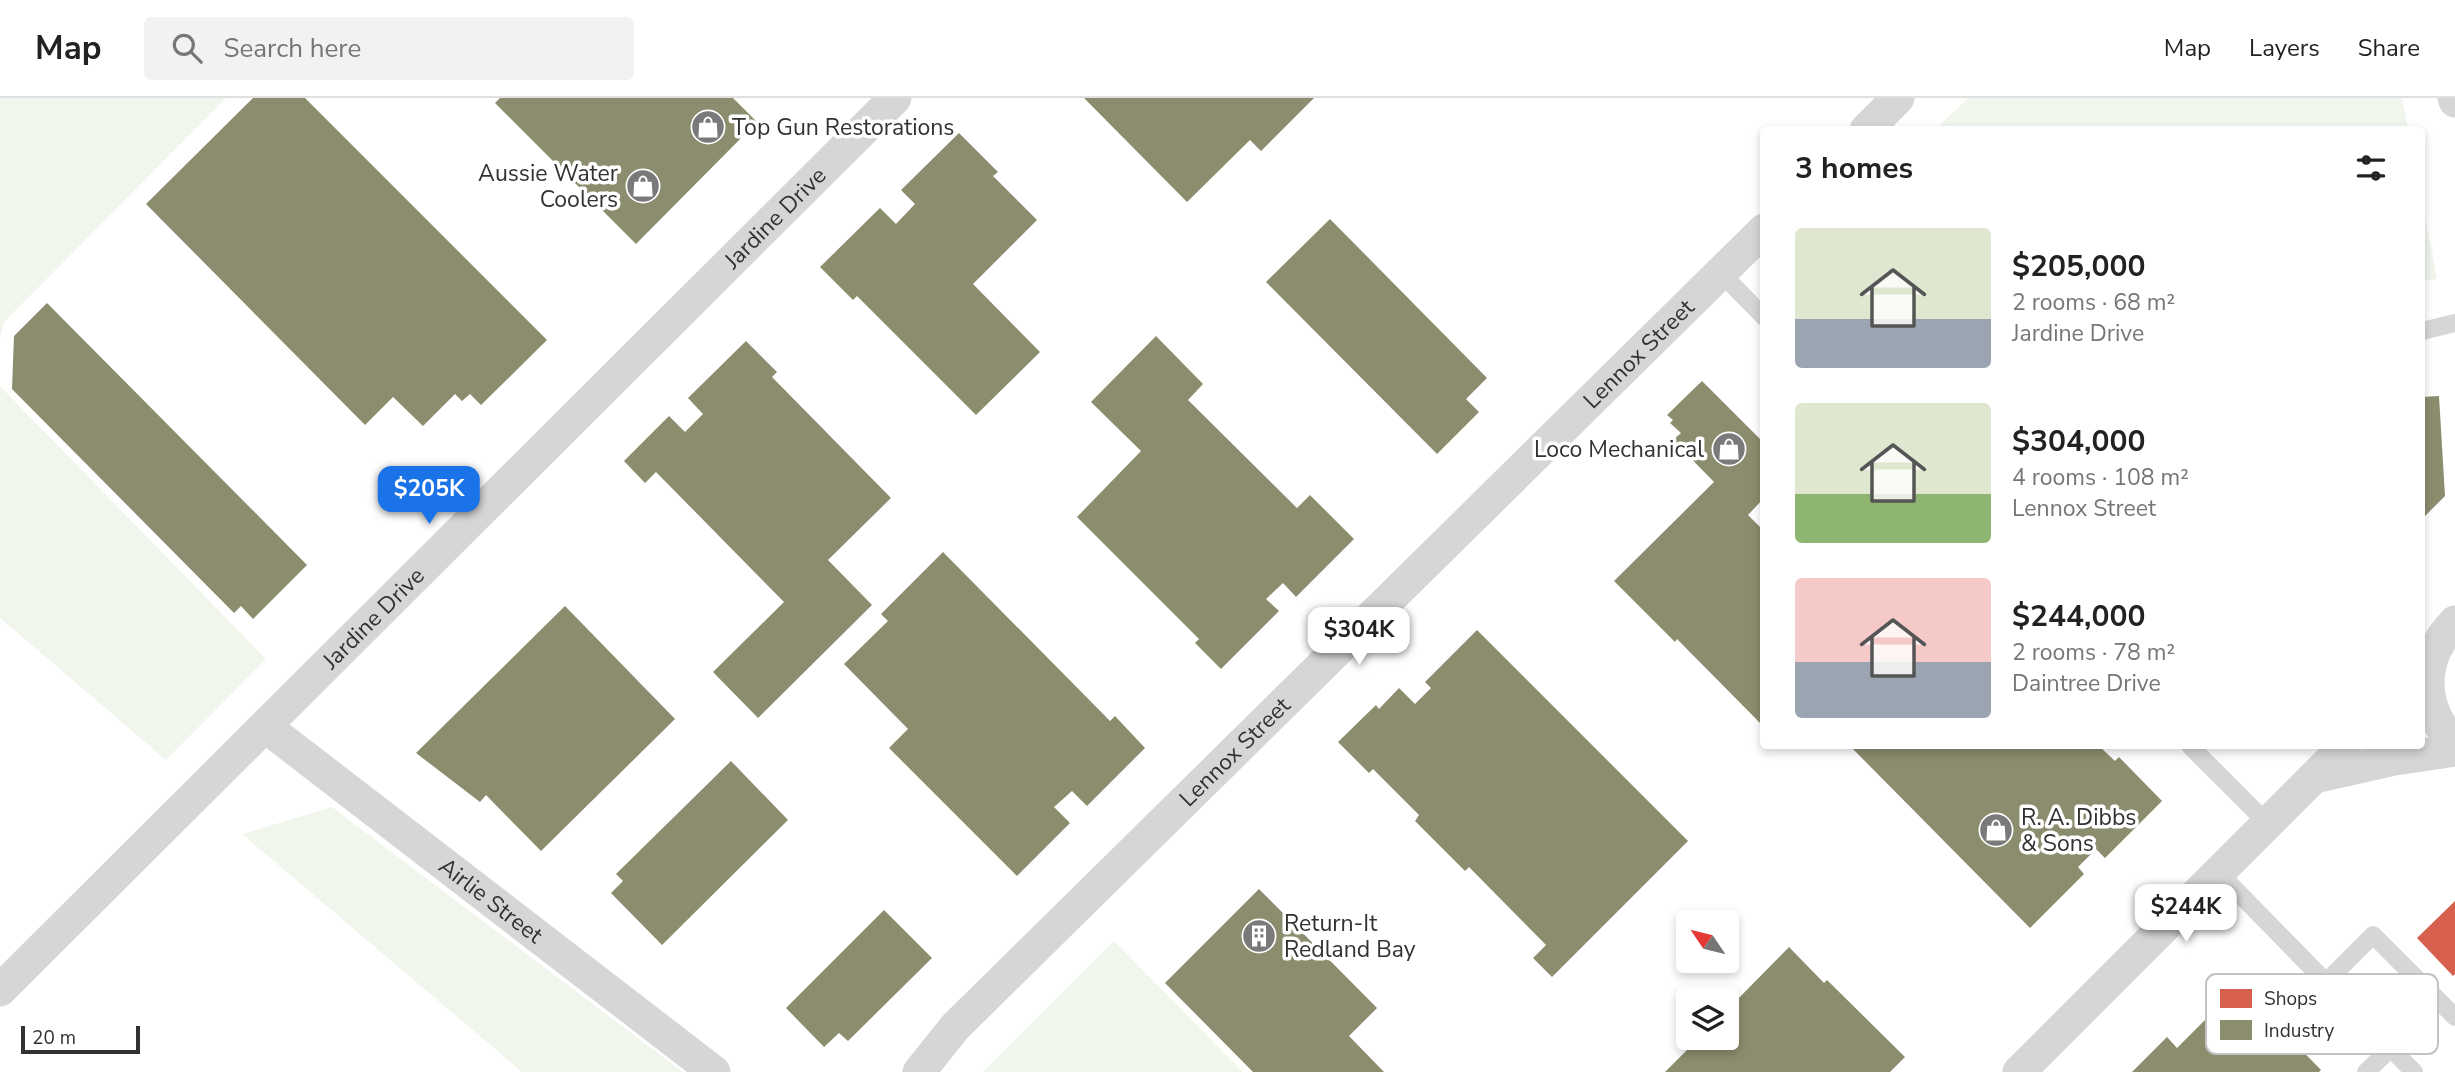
<!DOCTYPE html>
<meta charset="utf-8">
<style>
body{margin:0;font-family:"Nunito Sans",sans-serif;background:#f2f2f2;color:#222;height:100vh;display:flex;flex-direction:column;font-size:26px;white-space:nowrap}
*{box-sizing:border-box;margin:0}
p{font-size:23px;color:#767676}
.icon{flex:none;width:38px;height:38px;fill:none;stroke:currentColor;stroke-width:2;stroke-linecap:round;stroke-linejoin:round}
.map{position:relative;flex:1;overflow:hidden}
.side{position:absolute;left:1760px;top:28px;width:665px;height:623px;display:flex;flex-direction:column;background:#fff;border-radius:7px;box-shadow:0 4px 10px #0003}
.side>*{flex:none}
.needle{width:46px;rotate:305deg}
.controls{position:absolute;left:1676px;top:812px;display:grid;gap:14px}
.controls a{display:grid;place-items:center;width:63px;height:63px;border-radius:7px;background:#fff;box-shadow:0 4px 10px #0003;font-size:35px}
.scale{position:absolute;left:21px;bottom:18px;width:119px;box-sizing:border-box;padding-left:7px;border:4px solid #323232;border-top:0;font-size:19px;line-height:24px;white-space:nowrap;color:#323232;-webkit-text-stroke:5px #fff;paint-order:stroke}
.price{position:absolute;translate:-50% -60px;padding:0 16px;border-radius:14px;background:#fff;color:#222;font-size:23px;line-height:46px;filter:drop-shadow(0 2px 4px #0008)}
.price::after{content:'';position:absolute;left:50%;top:42px;width:21px;height:16px;margin-left:-10px;background:inherit;clip-path:polygon(0 0,100% 0,50% 100%)}
.price.active{background:#1a73e8;color:#fff}
ul{padding:0;list-style:none}
li{display:flex;align-items:center;gap:21px;height:175px;padding:0 35px}
li span{display:grid;place-items:center;flex:none;width:196px;height:140px;border-radius:7px;color:#555}
li>.icon{margin-inline-start:auto}
span .icon{width:84px;height:84px;fill:#fffc;stroke-width:1}
li b{font-size:30px}
h2{display:flex;justify-content:space-between;align-items:center;height:84px;padding:0 35px;font-size:30px}
header{display:flex;align-items:center;gap:42px;box-sizing:border-box;height:98px;padding:0 35px;background:#fff;border-bottom:2px solid #e0e0e0}
header strong{font-size:33px}
nav{display:flex;gap:38px;margin-inline-start:auto;font-size:24px}
.search{width:490px;height:63px;background:#f2f2f2;display:flex;align-items:center;gap:18px;box-sizing:border-box;padding:0 24px;border-radius:7px;color:#767676;font-size:26px}
.map>svg:first-child{display:block}
.green{fill:#f1f6ed}
.shops{fill:#d6604d}
.industry{fill:#8c8c6e}
.lines{fill:none;stroke-linecap:round;stroke-linejoin:round}
.lane{stroke:#d6d6d6;stroke-width:18}
.street{stroke:#d6d6d6;stroke-width:33}
.labels{text-anchor:middle;stroke-width:7;stroke-linejoin:round;paint-order:stroke}
.poi-label{font-size:23px;fill:#323232;stroke:#fff;text-anchor:start}
.street-label{font-size:23px;fill:#323232;stroke:#fff}
.key{fill:#fff;stroke:#c2c2c2;stroke-width:2}
.key-label{font-size:19px;fill:#323232}
</style>
<header>
<strong>Map</strong>
<div class="search"><svg class="icon" aria-label="search" viewBox="0 0 24 24"><circle cx="10" cy="10" r="6"/><path d="M15 15l6 6"/></svg>Search here</div>
<nav><a>Map</a><a>Layers</a><a>Share</a></nav>
</header>
<div class="map">
<svg width="2455" height="974" viewBox="0 0 2455 974">
<rect width="100%" height="100%" fill="#fff"/>
<path class="green" d="M0,0H226L4,224L0,241Z
M1968,0H2402L2408,31H1936Z
M2422,102L2437,181L2422,183Z
M0,288L266,561L166,662L0,520Z
M332,709L683,974H522L242,736Z
M1114,843L1243,974H983Z"/>
<path class="shops" d="M2455,803V876L2453,878L2417,840Z"/>
<path class="industry" d="M253,0H305L547,242L481,307L470,296L462,303L455,296L423,328L393,299L365,327L146,106Z
M500,0H733L757,24L636,146L495,5Z
M1084,0H1314L1261,53L1250,42L1187,104Z
M959,35L998,74L993,78L1037,122L973,186L1040,254L976,317L857,198L853,202L820,169L880,110L896,126L915,106L901,92Z
M1330,121L1487,280L1466,301L1479,314L1437,356L1266,184Z
M47,205L307,467L253,521L241,508L234,515L12,291L14,238Z
M1156,238L1203,286L1188,302L1297,410L1310,397L1354,441L1296,499L1283,485L1266,501L1279,513L1221,571L1195,545L1199,541L1077,419L1141,353L1091,304Z
M746,243L777,274L772,279L891,400L828,462L872,507L758,620L713,574L784,504L656,374L645,385L624,363L669,318L685,334L703,316L688,300Z
M1702,283L1764,345V400L1748,417L1764,433V629L1677,541L1675,544L1614,483L1714,384L1673,342L1681,335L1670,325L1673,322L1667,317Z
M2439,298L2445,398L2422,421V299Z
M943,454L1110,623L1115,618L1145,650L1087,708L1072,693L1054,709L1070,725L1017,778L889,650L908,631L844,566L888,523L881,516Z
M565,508L675,621L541,753L486,697L480,704L416,655Z
M1477,532L1688,743L1552,879L1533,860L1546,847L1469,769L1465,773L1415,723L1419,717L1373,671L1369,675L1338,644L1376,607L1379,611L1399,590L1415,606L1431,590L1425,584Z
M1850,648H2099L2115,663L2119,659L2162,703L2105,760L2096,751L2078,769L2084,776L2030,830Z
M731,663L788,722L662,847L611,795L623,783L616,776Z
M1259,791L1377,910L1349,938L1384,974H1253L1165,885Z
M884,812L932,860L848,943L839,935L824,949L786,910Z
M1789,849L1824,885L1827,882L1905,959L1890,974H1665L1699,940H1727V904L1731,908Z
M2239,888L2321,972L2319,974H2132L2167,939L2177,950Z
M1711,889L1724,901H1699Z"/>
<g class="lines">
<path class="lane" d="M1721,175L1764,219
M2422,233L2455,225
M2190,648L2268,726
M2219,775L2414,974
M2326,884L2373,837L2455,919
M2366,974L2391,950"/>
<g class="street">
<path d="M2454,0L2455,3"/>
<path d="M1866,32L1898,0"/>
<path d="M2455,524C2419,561 2419,609 2455,646"/>
<path id="s1" d="M266,629L714,974"/>
<path d="M2315,679L2395,661L2455,652"/>
<path id="s2" d="M0,892L895,0"/>
<path id="s3" d="M919,974L955,929L1764,132"/>
<path d="M2019,974L2345,648"/>
</g>
</g>
<defs>
<g id="shop-disc" transform="scale(1.75)"><circle r="9.5" fill="#7a7a7a" stroke="#fff"/><path d="M-5-2.5h2.3a2.7 3.5 0 0 1 5.4 0H5L5.5 6h-11ZM-1.5-2.5h3a1.5 2.3 0 0 0-3 0Z" fill="#fff"/></g>
<g id="building-disc" transform="scale(1.75)"><circle r="9.5" fill="#7a7a7a" stroke="#fff"/><path d="M-4-6H4V6H1V3H-1V6H-4ZM-2.5-4.3h1.7v1.8h-1.7ZM.8-4.3h1.7v1.8H.8ZM-2.5-1h1.7V.8h-1.7ZM.8-1h1.7V.8H.8Z" fill="#fff"/></g>
</defs>
<g fill-rule="evenodd">
<use href="#shop-disc" x="708" y="29"/>
<use href="#shop-disc" x="643" y="88"/>
<use href="#shop-disc" x="1729" y="351"/>
<use href="#shop-disc" x="1996" y="732"/>
<use href="#building-disc" x="1259" y="838"/>
</g>
<g class="labels">
<g class="poi-label">
<text x="732" y="37">Top Gun Restorations</text>
<text x="618" y="83" text-anchor="end">Aussie Water<tspan x="618" dy="26">Coolers</tspan></text>
<text x="1704" y="359" text-anchor="end">Loco Mechanical</text>
<text x="2021" y="727">R. A. Dibbs<tspan x="2021" dy="26">&amp; Sons</tspan></text>
<text x="1284" y="833">Return-It<tspan x="1284" dy="26">Redland Bay</tspan></text>
</g>
<g class="street-label">
<text dy="8" stroke="none"><textPath href="#s2" startOffset="1094">Jardine Drive</textPath></text>
<text dy="8" stroke="none"><textPath href="#s3" startOffset="1017">Lennox Street</textPath></text>
<text dy="8" stroke="none"><textPath href="#s2" startOffset="527">Jardine Drive</textPath></text>
<text dy="8" stroke="none"><textPath href="#s3" startOffset="450">Lennox Street</textPath></text>
<text dy="8" stroke="none"><textPath href="#s1" startOffset="284">Airlie Street</textPath></text>
</g>
</g>
<rect x="2206" y="876" width="232" height="80" rx="10" class="key"/>
<rect x="2220" y="891" width="32" height="19" fill="#d6604d"/>
<rect x="2220" y="922" width="32" height="20" fill="#8c8c6e"/>
<g class="key-label">
<text x="2264" y="907">Shops</text>
<text x="2264" y="939">Industry</text>
</g>
</svg>
<div class="controls">
<a><svg class="needle" viewBox="-14 -14 28 28"><path d="M0-13l5 13h-10z" fill="#e53935"/><path d="M0 13l5-13h-10z" fill="#767676"/></svg></a>
<a><svg class="icon" aria-label="layers" viewBox="0 0 24 24"><path d="M12 4l9 5-9 5-9-5zM3 14l9 5 9-5"/></svg></a>
</div>
<div class="scale">20 m</div>
<b class="price active" style="left:429px;top:428px">$205K</b>
<b class="price" style="left:1359px;top:569px">$304K</b>
<b class="price" style="left:2186px;top:846px">$244K</b>
<section class="side">
<h2>3 homes<svg class="icon" aria-label="filters" viewBox="0 0 24 24"><path d="M4 7h16M4 17h16"/><circle cx="9" cy="7" r="2"/><circle cx="15" cy="17" r="2"/></svg></h2>
<ul>
<li><span style="background:linear-gradient(#dfe7d0 65%,#9aa5b1 0)"><svg class="icon" aria-label="home" viewBox="0 0 24 24"><path d="M3 11l9-7 9 7M6 9v11h12V9"/></svg></span><div><b>$205,000</b><p>2 rooms · 68 m²</p><p>Jardine Drive</p></div></li>
<li><span style="background:linear-gradient(#dfe7d0 65%,#8fb573 0)"><svg class="icon" aria-label="home" viewBox="0 0 24 24"><path d="M3 11l9-7 9 7M6 9v11h12V9"/></svg></span><div><b>$304,000</b><p>4 rooms · 108 m²</p><p>Lennox Street</p></div></li>
<li><span style="background:linear-gradient(#f6c9c9 60%,#9aa5b1 0)"><svg class="icon" aria-label="home" viewBox="0 0 24 24"><path d="M3 11l9-7 9 7M6 9v11h12V9"/></svg></span><div><b>$244,000</b><p>2 rooms · 78 m²</p><p>Daintree Drive</p></div></li>
</ul>
</section>
</div>
